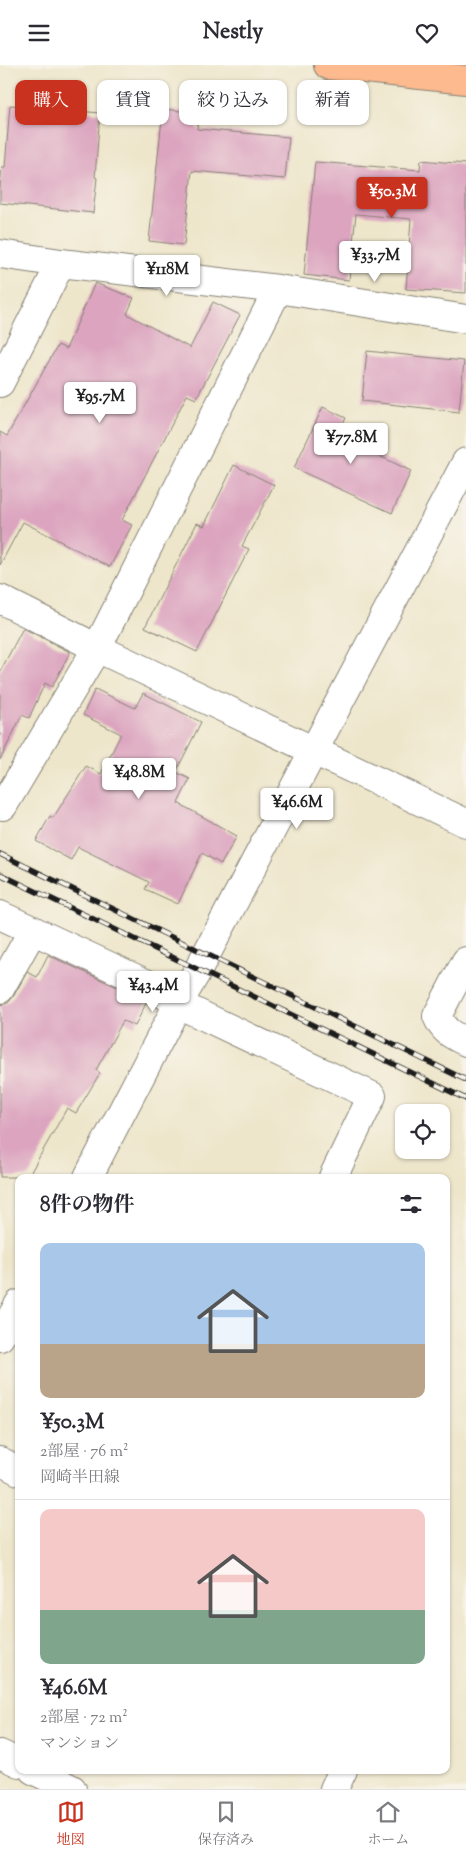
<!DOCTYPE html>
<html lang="ja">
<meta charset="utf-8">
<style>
body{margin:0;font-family:"Sorts Mill Goudy","Noto Serif JP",serif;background:#f2f2f3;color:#2b2b33;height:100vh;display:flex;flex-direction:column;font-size:19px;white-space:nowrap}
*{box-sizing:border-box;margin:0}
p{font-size:16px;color:#7c7c81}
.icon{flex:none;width:28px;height:28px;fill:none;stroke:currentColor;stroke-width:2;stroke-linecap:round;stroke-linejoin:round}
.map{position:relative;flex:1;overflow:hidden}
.details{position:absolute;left:15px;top:1109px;width:435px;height:600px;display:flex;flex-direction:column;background:#fff;border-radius:10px;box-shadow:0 1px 4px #0004}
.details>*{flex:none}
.banner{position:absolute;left:15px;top:15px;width:436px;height:45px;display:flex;gap:10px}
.buttons{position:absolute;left:395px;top:1039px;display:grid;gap:10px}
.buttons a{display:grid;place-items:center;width:55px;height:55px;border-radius:10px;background:#fff;box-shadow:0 1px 4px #0004;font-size:25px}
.price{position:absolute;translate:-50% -42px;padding:0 11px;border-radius:5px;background:#fff;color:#222;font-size:16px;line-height:32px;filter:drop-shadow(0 1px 2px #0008)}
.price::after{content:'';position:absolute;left:50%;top:30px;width:15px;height:11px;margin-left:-8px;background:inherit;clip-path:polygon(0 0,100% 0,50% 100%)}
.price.selected{background:#c8321e;color:#fff}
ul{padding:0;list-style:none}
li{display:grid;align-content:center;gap:10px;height:265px;padding:0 25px}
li+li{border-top:1px solid #e1e1e2}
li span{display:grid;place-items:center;height:155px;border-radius:10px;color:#555}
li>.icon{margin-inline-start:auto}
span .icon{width:90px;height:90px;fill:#fffc;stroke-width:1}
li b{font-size:21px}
h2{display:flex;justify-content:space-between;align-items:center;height:60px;padding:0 25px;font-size:21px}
.pill{padding:0 18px;border-radius:10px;background:#fff;box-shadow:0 1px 4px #0004;font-size:18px;line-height:45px}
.pill.selected{background:#c8321e;color:#fff}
header{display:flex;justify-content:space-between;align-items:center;height:65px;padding:0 25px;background:#fff;font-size:22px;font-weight:800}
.menu{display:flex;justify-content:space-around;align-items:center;height:70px;border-top:1px solid #e1e1e2;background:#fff;font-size:14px;color:#7c7c81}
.menu a{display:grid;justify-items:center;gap:2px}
.menu .selected{color:#c8321e}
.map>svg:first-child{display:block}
.building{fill:#dca4bf}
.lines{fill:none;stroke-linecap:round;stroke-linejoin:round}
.minor-casing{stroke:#858174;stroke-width:30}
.tertiary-casing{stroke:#858174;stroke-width:30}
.primary-casing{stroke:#858174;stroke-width:30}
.minor{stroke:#fff;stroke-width:28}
.tertiary{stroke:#fff;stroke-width:28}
.primary{stroke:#fcba8e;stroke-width:28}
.rail-casing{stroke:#1c1c1c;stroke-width:5.5}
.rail{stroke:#f7f3e8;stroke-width:4;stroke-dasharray:11;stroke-linecap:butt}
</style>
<header><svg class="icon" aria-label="menu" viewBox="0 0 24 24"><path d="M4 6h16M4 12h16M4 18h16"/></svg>Nestly<svg class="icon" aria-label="heart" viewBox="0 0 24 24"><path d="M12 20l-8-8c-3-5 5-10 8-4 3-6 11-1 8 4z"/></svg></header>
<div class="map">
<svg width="466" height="1724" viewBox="0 0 466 1724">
<rect width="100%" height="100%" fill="#f7f3e8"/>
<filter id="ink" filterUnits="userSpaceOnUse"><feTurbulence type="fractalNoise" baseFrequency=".02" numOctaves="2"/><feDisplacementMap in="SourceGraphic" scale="10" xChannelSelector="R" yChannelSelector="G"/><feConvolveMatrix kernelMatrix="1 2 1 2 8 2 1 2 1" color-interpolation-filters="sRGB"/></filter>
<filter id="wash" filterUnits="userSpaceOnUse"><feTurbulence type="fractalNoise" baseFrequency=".0096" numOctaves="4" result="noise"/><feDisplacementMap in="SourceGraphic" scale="20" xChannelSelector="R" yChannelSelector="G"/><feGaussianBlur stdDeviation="1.12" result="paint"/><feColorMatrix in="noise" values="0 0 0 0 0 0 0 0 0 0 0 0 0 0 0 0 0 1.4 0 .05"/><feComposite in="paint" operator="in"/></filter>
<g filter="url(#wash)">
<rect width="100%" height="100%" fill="#eee6cb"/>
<g id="blocks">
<path class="building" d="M10,40L100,48L95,112L97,113L93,148L0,138V124L2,102H5Z
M163,44L199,48L197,64L289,72L285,114L192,106L184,180L149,176Z
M421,95L466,99V228L406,224L411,154L356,149L349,215L304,210L315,97L420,105Z
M95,218L134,233L127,249L190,283L213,237L240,250L196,334L187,330L122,455L132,460L110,502L23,457L0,500V367L7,371L58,280L66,284Z
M367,286L464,296L459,347L362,336Z
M323,342L346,353L337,371L411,406L392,448L294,403Z
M234,400L274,420L242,481L249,484L197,587L145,562L197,458L204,461Z
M23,563L70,587L52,622L45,618L29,653L22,650L0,695V607Z
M95,624L135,643L143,628L201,657L176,707L190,714L178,738L237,771L221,799L202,788L178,839L145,824L149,817L78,782L71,795L36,776L50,751L53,753L86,701L101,709L121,669L83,650Z
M48,890L147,936L135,961L123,956L96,1005L100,1008L76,1048L67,1043L28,1112H0V940L8,938L13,932L27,907L37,912Z"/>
</g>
</g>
<g filter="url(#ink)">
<use href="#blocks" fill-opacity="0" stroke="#858174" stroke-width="1"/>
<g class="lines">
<g class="minor-casing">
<path id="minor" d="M0,189L61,198L278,224L466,254
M0,318L61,198
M0,534L97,583L466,758
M0,740L3,741L97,583L278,224
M0,850L154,922L178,939L372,1031L333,1112
M466,896L437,951C443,966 452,970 466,977
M0,924L33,865
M0,1396L19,1406
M334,1724L343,1705"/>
</g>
<g class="tertiary-casing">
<path id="tertiary" d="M88,1112L178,939L198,905L466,397
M0,1272L19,1239
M0,1689L19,1698
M33,1705L72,1724"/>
</g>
<g class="primary-casing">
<path id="primary" d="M328,0L466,15"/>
</g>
<use href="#minor" class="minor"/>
<use href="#tertiary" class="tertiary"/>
<use href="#primary" class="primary"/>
<g class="rail-casing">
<path id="rail" d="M0,789L466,1015
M0,809L466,1034"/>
</g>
<use href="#rail" class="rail"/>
</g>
</g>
</svg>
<div class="buttons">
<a><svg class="icon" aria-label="locate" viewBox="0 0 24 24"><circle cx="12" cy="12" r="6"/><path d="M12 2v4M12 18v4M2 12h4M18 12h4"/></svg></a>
</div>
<b class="price selected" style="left:392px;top:154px">¥50.3M</b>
<b class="price" style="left:375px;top:218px">¥33.7M</b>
<b class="price" style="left:167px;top:232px">¥118M</b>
<b class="price" style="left:100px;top:359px">¥95.7M</b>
<b class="price" style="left:351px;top:400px">¥77.8M</b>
<b class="price" style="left:139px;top:735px">¥48.8M</b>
<b class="price" style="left:297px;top:765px">¥46.6M</b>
<b class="price" style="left:153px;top:948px">¥43.4M</b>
<div class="banner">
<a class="pill selected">購入</a>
<a class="pill">賃貸</a>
<a class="pill">絞り込み</a>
<a class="pill">新着</a>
</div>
<section class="details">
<h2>8件の物件<svg class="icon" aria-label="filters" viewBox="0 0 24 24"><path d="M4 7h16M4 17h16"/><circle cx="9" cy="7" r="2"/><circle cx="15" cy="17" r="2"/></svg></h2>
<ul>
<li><span style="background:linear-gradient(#a9c7e8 65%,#b9a48a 0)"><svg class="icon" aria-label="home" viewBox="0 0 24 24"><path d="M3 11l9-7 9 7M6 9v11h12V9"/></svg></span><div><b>¥50.3M</b><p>2部屋 · 76 m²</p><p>岡崎半田線</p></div></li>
<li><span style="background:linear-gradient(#f6c9c9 65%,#7fa58c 0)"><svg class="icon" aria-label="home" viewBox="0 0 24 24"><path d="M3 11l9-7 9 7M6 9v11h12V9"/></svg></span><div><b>¥46.6M</b><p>2部屋 · 72 m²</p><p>マンション</p></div></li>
</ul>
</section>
</div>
<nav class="menu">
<a class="selected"><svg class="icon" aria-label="map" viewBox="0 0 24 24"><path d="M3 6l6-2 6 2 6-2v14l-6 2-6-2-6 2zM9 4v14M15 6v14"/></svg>地図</a>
<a><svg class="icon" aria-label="saved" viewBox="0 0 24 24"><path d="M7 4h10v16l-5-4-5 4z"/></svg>保存済み</a>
<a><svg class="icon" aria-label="home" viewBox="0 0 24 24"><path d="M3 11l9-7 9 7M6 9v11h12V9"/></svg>ホーム</a>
</nav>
